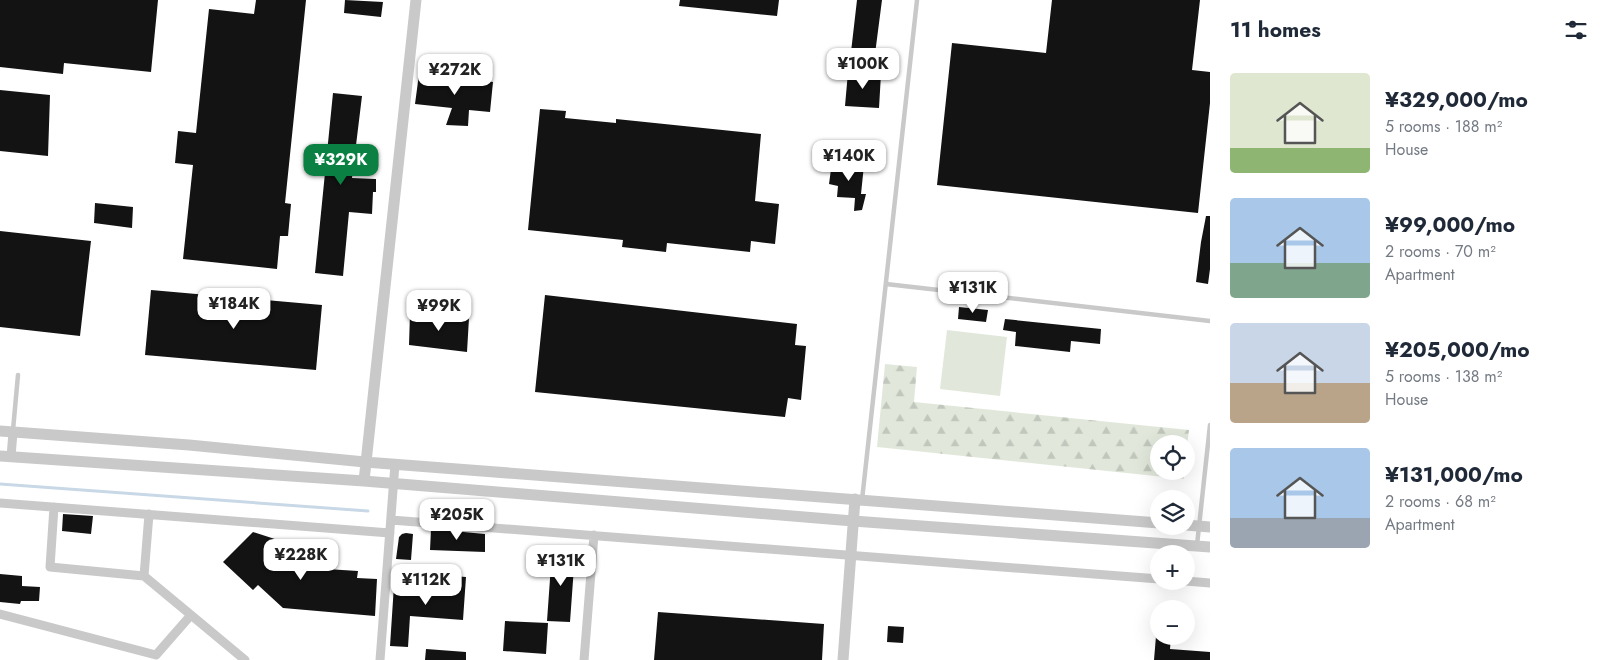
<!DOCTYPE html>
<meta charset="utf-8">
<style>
body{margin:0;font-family:Jost,sans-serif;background:#f6f6f7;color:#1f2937;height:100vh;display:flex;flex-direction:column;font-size:19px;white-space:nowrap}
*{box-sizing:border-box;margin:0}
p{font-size:16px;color:#747a83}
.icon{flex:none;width:28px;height:28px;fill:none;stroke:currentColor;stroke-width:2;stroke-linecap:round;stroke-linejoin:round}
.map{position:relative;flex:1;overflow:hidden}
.sheet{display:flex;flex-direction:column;background:#fff;width:400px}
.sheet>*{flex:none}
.buttons{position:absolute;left:1150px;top:435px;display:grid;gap:10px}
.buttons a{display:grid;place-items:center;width:45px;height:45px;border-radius:50%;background:#fff;box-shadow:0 5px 20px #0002;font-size:25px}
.price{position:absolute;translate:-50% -42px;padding:0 11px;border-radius:10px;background:#fff;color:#222;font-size:16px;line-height:32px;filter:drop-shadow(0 1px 2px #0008)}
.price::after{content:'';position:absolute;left:50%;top:30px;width:15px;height:11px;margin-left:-8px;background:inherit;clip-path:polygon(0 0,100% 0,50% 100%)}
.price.on{background:#0b8043;color:#fff}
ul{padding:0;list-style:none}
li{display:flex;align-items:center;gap:15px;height:125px;padding:0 20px}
li span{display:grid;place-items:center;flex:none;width:140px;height:100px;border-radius:5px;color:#555}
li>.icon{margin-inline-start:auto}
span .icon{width:60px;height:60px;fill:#fffc;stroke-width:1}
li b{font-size:21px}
h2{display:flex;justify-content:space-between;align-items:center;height:60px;padding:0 20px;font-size:21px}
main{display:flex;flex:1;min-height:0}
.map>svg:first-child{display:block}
.green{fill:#e1e8db}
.forest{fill:url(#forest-firs)}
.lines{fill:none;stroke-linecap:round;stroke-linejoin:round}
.stream{stroke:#c8d8e6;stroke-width:3}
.building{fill:#131313}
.service{stroke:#c9c9c9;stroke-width:4.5}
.minor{stroke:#c9c9c9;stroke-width:9}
.tertiary{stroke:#c9c9c9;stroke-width:11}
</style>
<main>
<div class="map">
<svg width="1210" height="660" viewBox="0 0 1210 660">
<defs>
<pattern id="forest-firs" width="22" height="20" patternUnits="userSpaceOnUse" patternTransform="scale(1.25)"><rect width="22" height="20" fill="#e1e8db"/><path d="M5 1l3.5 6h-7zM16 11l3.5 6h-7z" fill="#c1c7bc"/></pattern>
</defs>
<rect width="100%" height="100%" fill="#fff"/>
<path class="green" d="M947,330L1007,337L1000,396L940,389Z"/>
<path class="forest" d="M885,364L917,367L914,402L1189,430L1186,453V444H1159V471H1184V479L877,447Z"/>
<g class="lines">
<path class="stream" d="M0,484L368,511"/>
</g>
<path class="building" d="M0,0H158L151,72L64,63L63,74L0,67Z
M256,0H306L285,203L291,204L288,236H280L277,269L183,259L193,165L175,163L178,131L196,133L209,9L254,14Z
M345,0L383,2L381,17L344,13Z
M680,0H779L777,16L679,6Z
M857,0H882L875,54L851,52Z
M1052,0H1200L1192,70L1210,72V103L1198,213L937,185L952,43L1046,53Z
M848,72L881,74L879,108L845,106Z
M419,74L493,82L490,112L469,110L468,126L446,125L452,108L415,104Z
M0,90L50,95L48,156L0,151Z
M333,93L362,96L352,178L376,179V192H373L372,214L349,212L343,276L315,273Z
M540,109L566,111L565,118L616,123V119L761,134L755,201L779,204L775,244L751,241L750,252L667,243L666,252L622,247L623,240L528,230Z
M832,162L864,165L861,194H866L862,210L854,211L855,198L837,197L838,186L829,184Z
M95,203L133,207L132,228L94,223Z
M1206,216H1210V269L1208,284L1196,282L1201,242Z
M0,231L91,241L80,336L0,327Z
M151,290L322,305L316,370L145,355Z
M545,295L797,324L795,345L806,346L801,400L788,398L785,417L535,392Z
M959,307L988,310L986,322L958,319Z
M410,313L469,318L467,352L409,345Z
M1005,319L1101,329L1100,344L1071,341L1070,352L1015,346L1016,332L1003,330Z
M63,514L93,516L91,534L62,531Z
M431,529L485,534V552L430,550Z
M253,532L281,541L279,566L358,571L357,578L377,579L375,616L283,608L258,585L253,590L223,562Z
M406,533L413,534L411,560L396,559L399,537L402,534Z
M552,551L575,553L570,622L547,621Z
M0,574L22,576V586L40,587L39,601H21L20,604L0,602Z
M452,576L466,577L463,620L410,616L408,647L390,646L394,585L434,588V582L451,583Z
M658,612L824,624L822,660H654Z
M505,621L548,623L546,654L503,651Z
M888,626L904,627L903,643L887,642Z
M1156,636H1171L1170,649L1210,652V660H1154Z
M426,649L466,652V660H425Z"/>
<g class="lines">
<path class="service" d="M886,284L1210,321
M13,430L18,375
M862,500L917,0
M1197,545L1210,425"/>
<path class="minor" d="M11,457L13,432
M0,503L390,533
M54,507L50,567L144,576L191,615
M391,520L1159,579
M144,576L149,514
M1186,581L1210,583
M0,614L156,655L191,615L245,660
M380,660L395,464
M584,660L594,535"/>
<path class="tertiary" d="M0,431L189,445L365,462L1159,523
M0,456L364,481L853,521L1210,547
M364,481L416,0
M1186,525L1210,527
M843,660L855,499"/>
</g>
</svg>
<div class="buttons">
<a><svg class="icon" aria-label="locate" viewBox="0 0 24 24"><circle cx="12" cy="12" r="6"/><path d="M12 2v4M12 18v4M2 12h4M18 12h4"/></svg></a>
<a><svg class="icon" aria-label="layers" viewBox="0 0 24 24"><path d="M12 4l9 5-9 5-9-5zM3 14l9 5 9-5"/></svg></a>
<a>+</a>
<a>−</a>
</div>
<b class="price" style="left:863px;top:90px">¥100K</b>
<b class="price" style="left:455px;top:96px">¥272K</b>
<b class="price" style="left:849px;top:182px">¥140K</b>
<b class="price on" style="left:341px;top:186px">¥329K</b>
<b class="price" style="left:973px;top:314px">¥131K</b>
<b class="price" style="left:234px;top:330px">¥184K</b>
<b class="price" style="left:439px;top:332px">¥99K</b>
<b class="price" style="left:457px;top:541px">¥205K</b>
<b class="price" style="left:301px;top:581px">¥228K</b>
<b class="price" style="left:561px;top:587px">¥131K</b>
<b class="price" style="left:426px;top:606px">¥112K</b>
</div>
<section class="sheet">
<h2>11 homes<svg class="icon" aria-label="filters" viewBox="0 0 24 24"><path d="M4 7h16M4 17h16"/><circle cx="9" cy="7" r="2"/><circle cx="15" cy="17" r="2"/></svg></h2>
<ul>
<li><span style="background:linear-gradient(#dfe7d0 75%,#8fb573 0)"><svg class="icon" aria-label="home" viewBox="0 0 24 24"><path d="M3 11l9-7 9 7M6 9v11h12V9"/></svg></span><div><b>¥329,000/mo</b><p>5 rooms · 188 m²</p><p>House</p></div></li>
<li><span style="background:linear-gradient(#a9c7e8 65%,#7fa58c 0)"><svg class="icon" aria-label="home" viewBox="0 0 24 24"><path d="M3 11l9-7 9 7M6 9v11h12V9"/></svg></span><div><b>¥99,000/mo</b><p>2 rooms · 70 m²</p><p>Apartment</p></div></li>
<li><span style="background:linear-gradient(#c9d6e8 60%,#b9a48a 0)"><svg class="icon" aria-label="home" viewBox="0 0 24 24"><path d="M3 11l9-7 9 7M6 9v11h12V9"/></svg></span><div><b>¥205,000/mo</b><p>5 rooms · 138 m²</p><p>House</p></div></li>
<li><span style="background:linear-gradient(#a9c7e8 70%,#9aa5b1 0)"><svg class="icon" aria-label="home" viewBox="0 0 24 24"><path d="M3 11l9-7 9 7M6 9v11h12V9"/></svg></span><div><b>¥131,000/mo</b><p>2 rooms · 68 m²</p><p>Apartment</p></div></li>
</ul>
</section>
</main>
